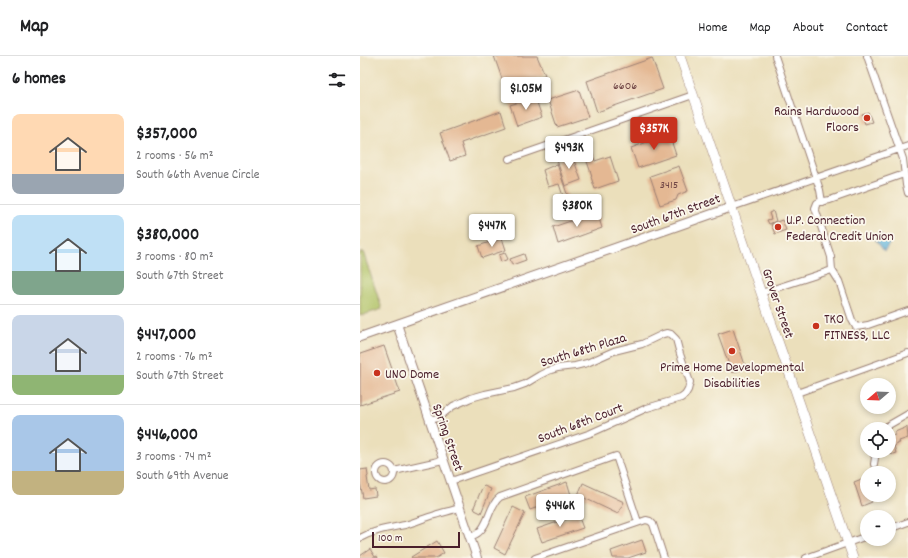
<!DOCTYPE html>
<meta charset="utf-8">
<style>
body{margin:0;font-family:Dekko,sans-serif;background:#f2f2f2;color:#202124;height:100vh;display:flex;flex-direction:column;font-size:15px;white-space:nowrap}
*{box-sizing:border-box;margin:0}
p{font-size:13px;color:#757577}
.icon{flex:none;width:22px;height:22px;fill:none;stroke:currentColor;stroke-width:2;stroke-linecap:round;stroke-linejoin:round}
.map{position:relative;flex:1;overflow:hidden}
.drawer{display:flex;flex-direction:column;background:#fff;width:360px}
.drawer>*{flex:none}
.needle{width:26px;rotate:251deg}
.controls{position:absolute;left:500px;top:322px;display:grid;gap:8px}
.controls a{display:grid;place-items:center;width:36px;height:36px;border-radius:50%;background:#fff;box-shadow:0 2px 6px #0003;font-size:20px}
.scale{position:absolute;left:12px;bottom:10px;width:88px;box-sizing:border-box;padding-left:4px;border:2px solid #4a1f2b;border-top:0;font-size:11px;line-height:14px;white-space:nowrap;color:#4a1f2b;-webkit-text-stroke:3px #fbf7ec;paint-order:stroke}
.price{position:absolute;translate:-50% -34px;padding:0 9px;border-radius:4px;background:#fff;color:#222;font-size:13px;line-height:26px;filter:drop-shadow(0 1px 2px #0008)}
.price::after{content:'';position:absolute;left:50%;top:24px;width:12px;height:9px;margin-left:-6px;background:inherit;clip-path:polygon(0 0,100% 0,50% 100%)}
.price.on{background:#c8321e;color:#fff}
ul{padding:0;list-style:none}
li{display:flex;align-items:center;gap:12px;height:100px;padding:0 12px}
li+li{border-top:1px solid #e0e0e0}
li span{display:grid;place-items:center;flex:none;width:112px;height:80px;border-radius:8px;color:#555}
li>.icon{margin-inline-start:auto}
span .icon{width:48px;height:48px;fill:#fffc;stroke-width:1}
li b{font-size:17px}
h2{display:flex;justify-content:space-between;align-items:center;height:48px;padding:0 12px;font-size:17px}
header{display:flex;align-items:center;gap:24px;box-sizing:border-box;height:56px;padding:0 20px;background:#fff;border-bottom:1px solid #e0e0e0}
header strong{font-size:19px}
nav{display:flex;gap:22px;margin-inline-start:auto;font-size:14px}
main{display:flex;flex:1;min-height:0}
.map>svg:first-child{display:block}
.green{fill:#b1c366;stroke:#7e7148}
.water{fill:#5db2da;stroke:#546882}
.building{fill:#e4b893}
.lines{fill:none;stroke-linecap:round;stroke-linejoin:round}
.minor-casing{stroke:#9a7f73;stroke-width:8}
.tertiary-casing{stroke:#9a7f73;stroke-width:10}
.secondary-casing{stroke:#9a7f73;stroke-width:10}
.minor{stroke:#fff;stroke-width:6}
.tertiary{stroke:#fff;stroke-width:8}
.secondary{stroke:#fff;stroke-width:9}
.poi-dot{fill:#c8321e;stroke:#fbf7ec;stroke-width:1.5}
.labels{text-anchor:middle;stroke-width:3.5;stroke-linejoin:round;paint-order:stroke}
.number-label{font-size:12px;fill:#704545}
.poi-label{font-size:14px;fill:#4a1f2b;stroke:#fbf7ec;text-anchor:start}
.street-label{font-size:14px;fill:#4a1f2b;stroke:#fbf7ec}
</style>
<header>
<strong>Map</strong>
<nav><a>Home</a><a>Map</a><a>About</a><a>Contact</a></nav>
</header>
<main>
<section class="drawer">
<h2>6 homes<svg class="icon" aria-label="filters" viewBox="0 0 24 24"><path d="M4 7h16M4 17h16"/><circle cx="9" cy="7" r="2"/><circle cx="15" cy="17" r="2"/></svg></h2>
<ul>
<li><span style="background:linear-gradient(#ffd9b3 75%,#9aa5b1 0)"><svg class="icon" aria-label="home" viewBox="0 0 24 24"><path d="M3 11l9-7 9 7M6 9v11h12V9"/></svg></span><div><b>$357,000</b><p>2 rooms · 56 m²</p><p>South 66th Avenue Circle</p></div></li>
<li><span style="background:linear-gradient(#bfe0f5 70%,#7fa58c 0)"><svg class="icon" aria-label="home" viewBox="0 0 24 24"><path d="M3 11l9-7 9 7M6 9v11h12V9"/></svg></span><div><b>$380,000</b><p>3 rooms · 80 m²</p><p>South 67th Street</p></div></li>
<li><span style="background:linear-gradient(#c9d6e8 75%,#8fb573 0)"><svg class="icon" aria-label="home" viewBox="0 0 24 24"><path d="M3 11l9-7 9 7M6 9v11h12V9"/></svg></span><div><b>$447,000</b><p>2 rooms · 76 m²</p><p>South 67th Street</p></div></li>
<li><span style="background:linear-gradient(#a9c7e8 70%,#c2b280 0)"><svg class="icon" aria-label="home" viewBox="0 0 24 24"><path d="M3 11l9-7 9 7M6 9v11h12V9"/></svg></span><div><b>$446,000</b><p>3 rooms · 74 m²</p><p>South 69th Avenue</p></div></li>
</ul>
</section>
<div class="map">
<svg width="548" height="502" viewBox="0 0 548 502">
<rect width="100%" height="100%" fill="#fbf7ec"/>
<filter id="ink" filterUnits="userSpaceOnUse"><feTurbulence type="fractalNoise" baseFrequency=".025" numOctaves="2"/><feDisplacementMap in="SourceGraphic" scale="8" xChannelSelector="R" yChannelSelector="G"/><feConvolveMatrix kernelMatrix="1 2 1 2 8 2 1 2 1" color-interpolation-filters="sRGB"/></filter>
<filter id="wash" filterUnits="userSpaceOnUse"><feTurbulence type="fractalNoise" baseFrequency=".012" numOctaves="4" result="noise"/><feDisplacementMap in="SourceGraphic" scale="16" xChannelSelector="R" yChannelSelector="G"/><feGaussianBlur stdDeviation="0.9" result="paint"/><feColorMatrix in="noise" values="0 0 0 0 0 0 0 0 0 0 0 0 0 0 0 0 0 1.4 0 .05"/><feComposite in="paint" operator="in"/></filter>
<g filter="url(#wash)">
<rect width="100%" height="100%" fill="#ebdfbb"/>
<path class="green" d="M3,196L22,253L0,260V197Z"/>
<path class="water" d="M520,177L530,187L524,195L515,183Z"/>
<g id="blocks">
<path class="building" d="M134,0H177L185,19L146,34Z
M292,2L303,33L237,56L227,25Z
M219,34L228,61L197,71L188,44Z
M175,41L182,61L157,70L150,49Z
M141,55L146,71L101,87L105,100L90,105L80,77Z
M508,56L512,66L505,68L502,58Z
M309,78L316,99L278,112L271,92Z
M231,92L235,105L250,100L258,125L235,133L231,121L232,120L223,94Z
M212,99L221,124L205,130L197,104Z
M197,108L208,141L204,143L199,128L188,131L183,114Z
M319,110L328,135L318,139L316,144L300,149L290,120Z
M413,155L416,165L409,168L407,164L411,163L409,157Z
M237,156L242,172L198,188L193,171Z
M422,164L426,174L415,178L411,168Z
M142,182L146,194L122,202L118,190Z
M145,197L148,203L141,206L139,199Z
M164,198L166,204L152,209L150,203Z
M373,273L386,312L372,317L358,278Z
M24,290L40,336L0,349V298Z
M547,371L548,382L539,385L540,387H538V388L534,390L536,397L530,399L529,395V378L530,381L535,379V376Z
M7,413L8,420L7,421L9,434L15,433L16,440L3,442L0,426V414Z
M504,422L507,431V439H510L512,446L502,450L494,426Z
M207,426L211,439L170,454L165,441Z
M223,427L264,446L258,458L218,439Z
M124,430L131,433L121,457L115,454L114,451L122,432Z
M153,451L165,457L145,498L134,492Z
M218,459L223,472L182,486L177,473Z
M282,484L286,496L268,502H253L251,495Z
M77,485L84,497L76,502H52L51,501Z
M10,493L15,501L17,500L18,502H0V500Z"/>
</g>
</g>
<g filter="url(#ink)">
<use href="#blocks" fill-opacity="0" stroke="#9a7f73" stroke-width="1"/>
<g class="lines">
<g class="minor-casing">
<path id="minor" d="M415,0L456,122L460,134L462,146
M507,0L543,103L546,129L548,137
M149,103L333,39
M544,118L470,144L459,146L457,147L455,152L471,201L472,214L479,225L492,264L496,271L508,269L548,255
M372,151L548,90
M401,237L472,214
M437,337L548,297
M69,364L78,362L93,350L111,342L125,338L154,332L165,328L180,319L188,315L198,312L215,310L227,307L254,295L282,288L303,278L307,277L311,278L316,283L320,298L330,326L328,334L325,339L321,342L287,352L231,377L91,425
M522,373L548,358
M513,395L515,402L514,408
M16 417a9 9 0 1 1 18 0a9 9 0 1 1-18 0Z
M34,415L83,404
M529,473L548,466
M109,481C112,480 116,479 118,477C129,469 129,449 140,441L256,400L278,466
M0,482C14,474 30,472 45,469C55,466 65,462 75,459C83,456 91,455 99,452
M175,502L286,464L290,465L293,468L304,502
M446,502L507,480"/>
</g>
<g class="tertiary-casing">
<path id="tertiary" d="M37,268L117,502
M0,281L372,151"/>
</g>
<g class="secondary-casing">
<path id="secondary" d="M320,0L401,237L431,322L493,502"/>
</g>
<use href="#minor" class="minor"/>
<use href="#tertiary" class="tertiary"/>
<use href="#secondary" class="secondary"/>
</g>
</g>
<g class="poi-dot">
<circle cx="507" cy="62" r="4"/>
<circle cx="418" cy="171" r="4"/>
<circle cx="456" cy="270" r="4"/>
<circle cx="372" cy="295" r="4"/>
<circle cx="17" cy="317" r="4"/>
</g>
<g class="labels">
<g class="number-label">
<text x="265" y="33">6606</text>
<text x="309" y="132">3415</text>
</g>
<g class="poi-label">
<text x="499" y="59" text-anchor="end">Rains Hardwood<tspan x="499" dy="16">Floors</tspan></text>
<text x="426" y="168">U.P. Connection<tspan x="426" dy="16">Federal Credit Union</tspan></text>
<text x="464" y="267">TKO<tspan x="464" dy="16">FITNESS, LLC</tspan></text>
<text x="372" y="315" text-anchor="middle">Prime Home Developmental<tspan x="372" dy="16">Disabilities</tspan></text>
<text x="25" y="322">UNO Dome</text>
</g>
<g class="street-label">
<text transform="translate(315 157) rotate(-20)" y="5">South 67th Street</text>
<text transform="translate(419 247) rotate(71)" y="5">Grover Street</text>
<text transform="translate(223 293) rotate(-17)" y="5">South 68th Plaza</text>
<text transform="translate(220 366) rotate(-21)" y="5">South 68th Court</text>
<text transform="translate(89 381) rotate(71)" y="5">Spring Street</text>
</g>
</g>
</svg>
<div class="controls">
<a><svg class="needle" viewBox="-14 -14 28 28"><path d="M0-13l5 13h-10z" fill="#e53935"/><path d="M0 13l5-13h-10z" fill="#757577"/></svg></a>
<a><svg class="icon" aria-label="locate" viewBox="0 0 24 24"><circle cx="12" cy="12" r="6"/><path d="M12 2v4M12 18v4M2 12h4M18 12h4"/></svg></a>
<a>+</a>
<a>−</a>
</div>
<div class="scale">100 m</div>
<b class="price" style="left:166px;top:55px">$1.05M</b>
<b class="price on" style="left:294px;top:95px">$357K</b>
<b class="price" style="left:209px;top:114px">$493K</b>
<b class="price" style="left:217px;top:172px">$380K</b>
<b class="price" style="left:132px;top:192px">$447K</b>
<b class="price" style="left:200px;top:472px">$446K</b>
</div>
</main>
